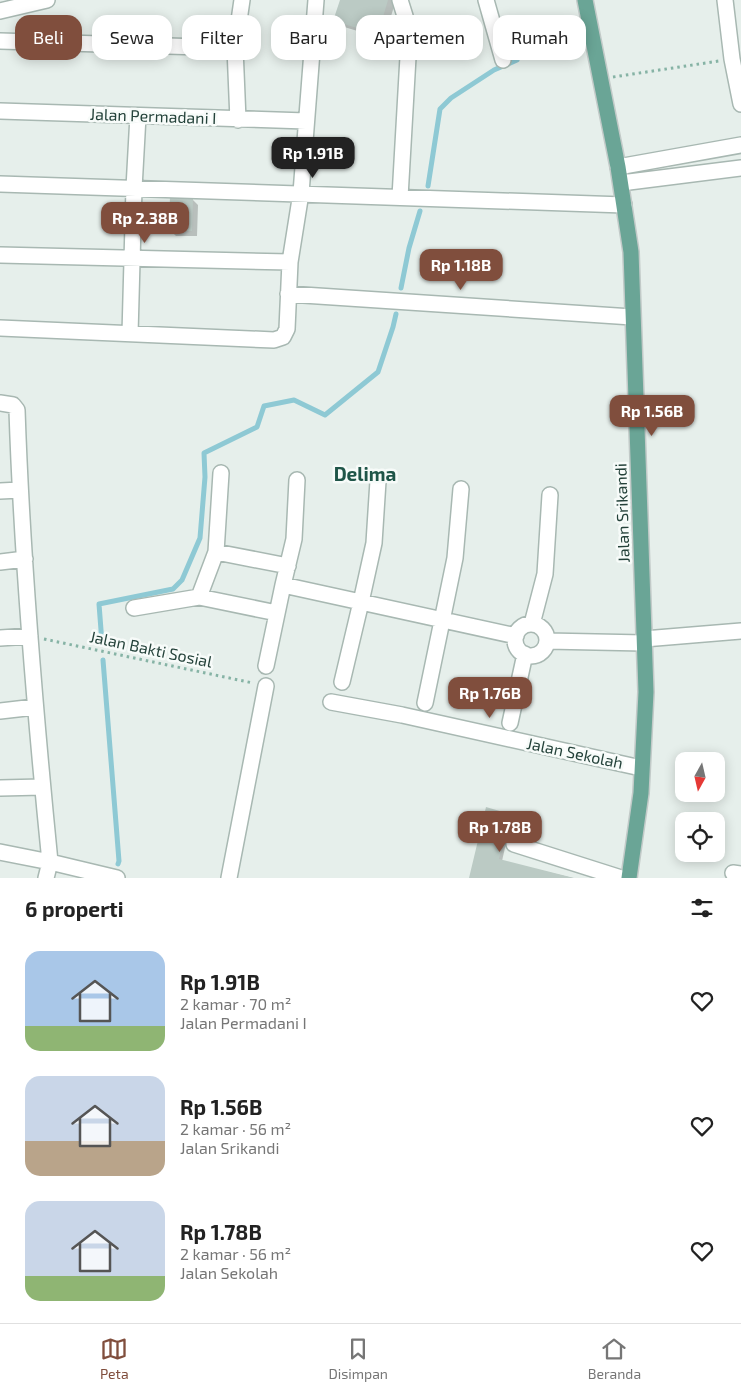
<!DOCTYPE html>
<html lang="id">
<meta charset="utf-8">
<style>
body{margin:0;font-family:"Exo 2",sans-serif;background:#f2f2f2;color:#222;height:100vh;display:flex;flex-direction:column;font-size:19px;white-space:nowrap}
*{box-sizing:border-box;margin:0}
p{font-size:16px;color:#767676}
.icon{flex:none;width:28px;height:28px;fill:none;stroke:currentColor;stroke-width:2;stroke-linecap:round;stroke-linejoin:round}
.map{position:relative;height:878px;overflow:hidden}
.panel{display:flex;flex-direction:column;background:#fff;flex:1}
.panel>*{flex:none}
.top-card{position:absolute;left:15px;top:15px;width:711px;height:45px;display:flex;gap:10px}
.needle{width:32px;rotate:188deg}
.fabs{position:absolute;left:675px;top:752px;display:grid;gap:10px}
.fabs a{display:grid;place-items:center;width:50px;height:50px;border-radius:10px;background:#fff;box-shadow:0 2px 12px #0003;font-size:25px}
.price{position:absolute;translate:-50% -42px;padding:0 11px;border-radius:10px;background:#804e3d;color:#fff;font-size:16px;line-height:32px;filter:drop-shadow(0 1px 2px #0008)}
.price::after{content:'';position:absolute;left:50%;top:30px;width:15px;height:11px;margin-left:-8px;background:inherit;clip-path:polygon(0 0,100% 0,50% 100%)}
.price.selected{background:#222;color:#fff}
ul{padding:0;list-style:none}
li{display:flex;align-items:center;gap:15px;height:125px;padding:0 25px}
li span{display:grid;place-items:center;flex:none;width:140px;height:100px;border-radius:15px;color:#555}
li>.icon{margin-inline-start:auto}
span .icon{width:60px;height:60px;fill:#fffc;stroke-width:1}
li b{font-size:21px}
h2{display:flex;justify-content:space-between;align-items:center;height:60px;padding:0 25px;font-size:21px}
.chip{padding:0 18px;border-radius:15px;background:#fff;box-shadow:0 2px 12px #0003;font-size:18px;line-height:45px}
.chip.selected{background:#804e3d;color:#fff}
.tabs{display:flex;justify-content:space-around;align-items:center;height:70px;border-top:1px solid #e0e0e0;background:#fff;font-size:14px;color:#767676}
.tabs a{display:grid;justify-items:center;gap:2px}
.tabs .selected{color:#804e3d}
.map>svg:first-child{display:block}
.shadow{fill:#0003}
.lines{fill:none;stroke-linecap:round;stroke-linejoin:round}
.stream{stroke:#8ec9d4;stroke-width:5}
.building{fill:#bbcac4}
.minor-casing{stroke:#a8b8b2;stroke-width:18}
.major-casing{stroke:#c2cac8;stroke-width:18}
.path{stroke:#86b3a5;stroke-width:3;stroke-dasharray:2.5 4;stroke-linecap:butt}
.minor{stroke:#fff;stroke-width:15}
.major{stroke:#6aa596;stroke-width:15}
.labels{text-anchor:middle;stroke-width:5;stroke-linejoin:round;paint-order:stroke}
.street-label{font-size:16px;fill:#24423a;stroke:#f7fbf9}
.quarter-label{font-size:19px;font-weight:bold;fill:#1f5548;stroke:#f7fbf9}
</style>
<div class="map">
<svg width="741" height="878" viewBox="0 0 741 878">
<rect width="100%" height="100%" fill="#e6efeb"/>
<path class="shadow" d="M341,0H396L384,39L341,26L335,20Z
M192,199L198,205L197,236H176L170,230Z
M487,809L510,815L512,817L502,861L573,878H470Z"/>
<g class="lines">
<path class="stream" d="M428,186L440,109L451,98L494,70L517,60
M401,288L409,248L420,211
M102,643L99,604L173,589L182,580L200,538L205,477L204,453L257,427L264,406L294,400L325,415L378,372L393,327L396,314
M103,660L119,861L118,864"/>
</g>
<path class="building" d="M340,0H388L378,34L333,21Z
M170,195L193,198L192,231H169Z
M486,807L510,814L499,859L574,878H469Z"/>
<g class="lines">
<g class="minor-casing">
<path id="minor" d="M486,0L503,60
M725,0L732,59L741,104
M0,11L47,0
M0,41L235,48L242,0
M235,48L238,120
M0,111L306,121
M618,167L741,145
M621,183L741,168
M0,184L624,205
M400,197L408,57L405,16L400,0
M0,255L290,262
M288,294L632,317
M0,328L274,340L283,337L287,329L290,262L301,193L316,0
M130,334L134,188L138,116
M0,403L13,405L17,410C22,561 35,712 50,862L46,878
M0,491L20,490
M216,552L288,566
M0,562L25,559
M283,585L516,636
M199,597L277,613
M134,608L199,597L216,552L221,473
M532,624L545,574L550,495
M515 640a16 16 0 1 1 32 0a16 16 0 1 1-32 0Z
M0,638L30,636
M644,639L741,631
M547,641L644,643
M266,666L283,585L294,539L297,480
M342,682L361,602L374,543L378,481
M331,702L402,715L641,768
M425,703L455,558L461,489
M0,711L35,707
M510,723L525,654
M0,788L42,787
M514,844L621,878
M0,852L50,862L117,878
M733,873L741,874
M229,878L266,686"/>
</g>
<g class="major-casing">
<path id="major" d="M585,0L618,167L631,252L646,692L641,793L629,878"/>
</g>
<path class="path" d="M613,77L719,61
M44,639L253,683"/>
<use href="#minor" class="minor"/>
<use href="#major" class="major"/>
</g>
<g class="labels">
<g class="street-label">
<text transform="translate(153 116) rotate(2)" y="6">Jalan Permadani I</text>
<text transform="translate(622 513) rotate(-92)" y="6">Jalan Srikandi</text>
<text transform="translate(151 649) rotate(12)" y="6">Jalan Bakti Sosial</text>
<text transform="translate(575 753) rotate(12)" y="6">Jalan Sekolah</text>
</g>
<g class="quarter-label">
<text x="365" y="481">Delima</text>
</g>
</g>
</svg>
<div class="fabs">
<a><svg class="needle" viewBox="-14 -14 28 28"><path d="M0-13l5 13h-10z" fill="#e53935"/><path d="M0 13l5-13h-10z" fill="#767676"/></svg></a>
<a><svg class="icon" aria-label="locate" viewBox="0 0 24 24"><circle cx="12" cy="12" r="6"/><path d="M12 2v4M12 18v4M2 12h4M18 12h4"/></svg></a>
</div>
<b class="price selected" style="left:313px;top:179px">Rp 1.91B</b>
<b class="price" style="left:145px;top:244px">Rp 2.38B</b>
<b class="price" style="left:461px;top:291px">Rp 1.18B</b>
<b class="price" style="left:652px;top:437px">Rp 1.56B</b>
<b class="price" style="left:490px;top:719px">Rp 1.76B</b>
<b class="price" style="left:500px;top:853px">Rp 1.78B</b>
<div class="top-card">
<a class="chip selected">Beli</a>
<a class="chip">Sewa</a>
<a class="chip">Filter</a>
<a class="chip">Baru</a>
<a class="chip">Apartemen</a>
<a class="chip">Rumah</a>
</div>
</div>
<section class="panel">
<h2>6 properti<svg class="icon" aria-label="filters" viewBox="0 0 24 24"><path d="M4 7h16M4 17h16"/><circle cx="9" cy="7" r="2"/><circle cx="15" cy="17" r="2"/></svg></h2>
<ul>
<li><span style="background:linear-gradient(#a9c7e8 75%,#8fb573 0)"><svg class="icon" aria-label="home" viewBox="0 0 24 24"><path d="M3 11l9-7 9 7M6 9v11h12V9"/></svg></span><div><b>Rp 1.91B</b><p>2 kamar · 70 m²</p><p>Jalan Permadani I</p></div><svg class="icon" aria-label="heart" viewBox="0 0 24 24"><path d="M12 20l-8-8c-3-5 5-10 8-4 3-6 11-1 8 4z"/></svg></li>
<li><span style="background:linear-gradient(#c9d6e8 65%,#b9a48a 0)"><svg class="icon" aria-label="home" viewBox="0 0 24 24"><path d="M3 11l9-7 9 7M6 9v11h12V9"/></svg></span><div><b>Rp 1.56B</b><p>2 kamar · 56 m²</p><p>Jalan Srikandi</p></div><svg class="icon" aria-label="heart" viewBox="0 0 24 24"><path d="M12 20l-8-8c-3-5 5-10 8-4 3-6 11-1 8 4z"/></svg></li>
<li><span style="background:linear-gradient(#c9d6e8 75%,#8fb573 0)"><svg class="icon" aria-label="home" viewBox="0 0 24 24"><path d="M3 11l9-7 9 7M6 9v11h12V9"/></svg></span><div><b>Rp 1.78B</b><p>2 kamar · 56 m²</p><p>Jalan Sekolah</p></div><svg class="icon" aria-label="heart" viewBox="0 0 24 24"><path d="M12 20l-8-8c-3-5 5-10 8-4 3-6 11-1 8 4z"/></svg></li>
</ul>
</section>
<nav class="tabs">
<a class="selected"><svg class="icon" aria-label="map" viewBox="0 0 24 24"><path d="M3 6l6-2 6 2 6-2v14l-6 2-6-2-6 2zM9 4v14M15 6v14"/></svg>Peta</a>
<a><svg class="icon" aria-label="saved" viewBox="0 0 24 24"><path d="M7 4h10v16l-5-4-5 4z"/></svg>Disimpan</a>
<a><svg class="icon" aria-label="home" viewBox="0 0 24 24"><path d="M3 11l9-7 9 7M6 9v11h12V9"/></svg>Beranda</a>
</nav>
